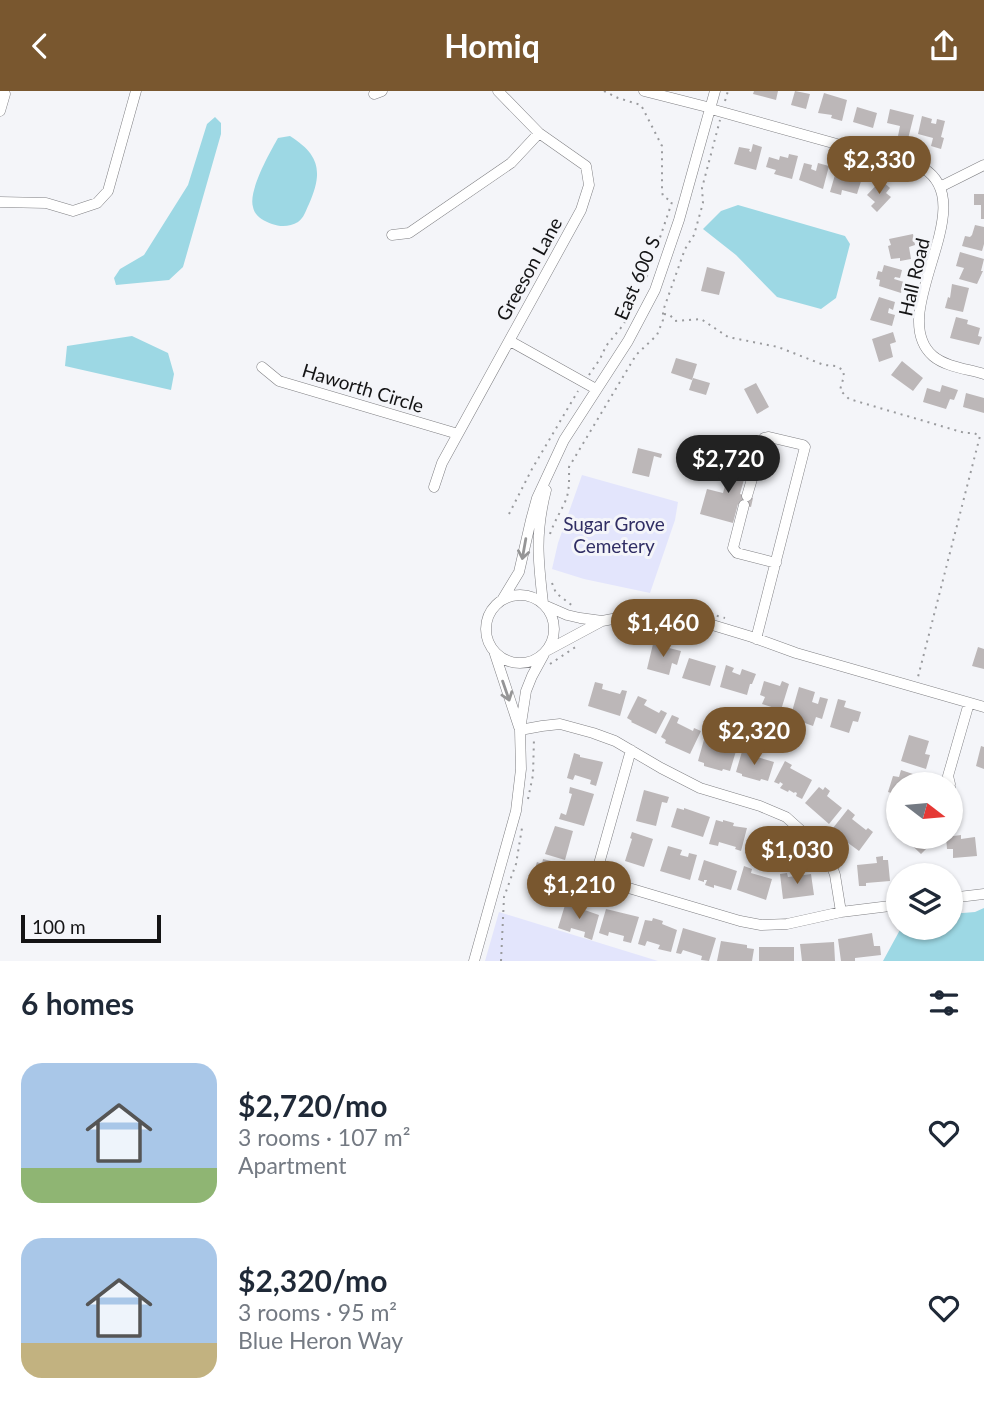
<!DOCTYPE html>
<meta charset="utf-8">
<style>
body{margin:0;font-family:Lato,sans-serif;background:#f2f2f3;color:#1f2937;height:100vh;display:flex;flex-direction:column;font-size:26px;white-space:nowrap}
*{box-sizing:border-box;margin:0}
p{font-size:23px;color:#747a83}
.icon{flex:none;width:38px;height:38px;fill:none;stroke:currentColor;stroke-width:2;stroke-linecap:round;stroke-linejoin:round}
.map{position:relative;height:870px;overflow:hidden}
.side{display:flex;flex-direction:column;background:#fff;flex:1}
.side>*{flex:none}
.needle{width:46px;rotate:106deg}
.tools{position:absolute;left:886px;top:681px;display:grid;gap:14px}
.tools a{display:grid;place-items:center;width:77px;height:77px;border-radius:50%;background:#fff;box-shadow:0 2px 5px #0004;font-size:35px}
.scale{position:absolute;left:21px;bottom:18px;width:140px;box-sizing:border-box;padding-left:7px;border:4px solid #141415;border-top:0;font-size:19px;line-height:24px;white-space:nowrap;color:#141415;-webkit-text-stroke:5px #f4f5f9;paint-order:stroke}
.price{position:absolute;translate:-50% -60px;padding:0 16px;border-radius:24px;background:#79572f;color:#fff;font-size:23px;line-height:46px;filter:drop-shadow(0 2px 4px #0008)}
.price::after{content:'';position:absolute;left:50%;top:42px;width:21px;height:16px;margin-left:-10px;background:inherit;clip-path:polygon(0 0,100% 0,50% 100%)}
.price.current{background:#222;color:#fff}
ul{padding:0;list-style:none}
li{display:flex;align-items:center;gap:21px;height:175px;padding:0 21px}
li span{display:grid;place-items:center;flex:none;width:196px;height:140px;border-radius:21px;color:#555}
li>.icon{margin-inline-start:auto}
span .icon{width:84px;height:84px;fill:#fffc;stroke-width:1}
li b{font-size:30px}
h2{display:flex;justify-content:space-between;align-items:center;height:84px;padding:0 21px;font-size:30px}
header{display:flex;justify-content:space-between;align-items:center;height:91px;padding:0 21px;background:#79572f;color:#fff;font-size:32px;font-weight:700}
.map>svg:first-child{display:block}
.green{fill:#e3e5fc}
.water{fill:#9dd8e4}
.building{fill:#bcb7b8}
.lines{fill:none;stroke-linecap:round;stroke-linejoin:round}
.minor-casing{stroke:#808084;stroke-width:11}
.path{stroke:#9a9b9e;stroke-width:2;stroke-dasharray:2 5;stroke-linecap:butt}
.minor{stroke:#fff;stroke-width:10}
.oneway{stroke:#959596}
.labels{text-anchor:middle;stroke-width:6;stroke-linejoin:round;paint-order:stroke}
.street-label{font-size:19px;fill:#141415;stroke:#f4f5f9}
.park-label{font-size:19px;fill:#302e64;stroke:#f4f5f9}
</style>
<header><svg class="icon" aria-label="back" viewBox="0 0 24 24"><path d="M15 5l-7 7 7 7"/></svg>Homiq<svg class="icon" aria-label="share" viewBox="0 0 24 24"><path d="M12 15V3M7 8l5-5 5 5M5 13v7h14v-7"/></svg></header>
<div class="map">
<svg width="984" height="870" viewBox="0 0 984 870">
<rect width="100%" height="100%" fill="#f4f5f9"/>
<path class="green" d="M582,384L678,411L675,429L650,502L584,488L552,478L558,452Z
M499,821L658,870H485Z"/>
<path class="water" d="M215,26L221,32V43L183,176L169,189L116,194L114,187L120,178L144,164L188,94L207,33Z
M290,45C320,64 323,81 309,113C306,119 304,127 298,131C290,136 280,136 272,133C264,130 255,126 253,116C248,100 270,61 278,47Z
M738,114L845,145L850,153L836,207L821,218L777,206L736,164L703,138L721,120Z
M132,245L168,262L174,283L171,299L65,275L67,255Z
M984,817V870H883L901,837L950,836V823L975,821Z"/>
<path class="building" d="M754,0H778L776,9L753,3Z
M795,0L810,3L806,18L791,14Z
M824,2L847,9L842,30L831,27L832,24L818,22Z
M857,16L877,22L873,37L853,31Z
M890,18L914,24L908,48L898,45L900,35L887,32Z
M922,25L932,28L931,32L936,33L937,28L945,30L941,46L944,47L941,58L931,55L933,47L918,43Z
M753,53L762,56L756,79L734,73L739,56L750,58L749,60L751,61Z
M789,63L798,65L792,88L774,83L776,79L766,76L769,66L779,69L780,65L788,67Z
M804,72L812,74L811,78L816,80L818,72L829,75L823,98L799,89Z
M837,77L863,84L857,103L842,99L841,104L830,101Z
M881,89L890,97L886,102L891,106L877,121L871,115L875,111L867,104Z
M974,103H984V128H981V114H974Z
M975,134L984,136V153L982,160L962,155L965,145L970,146L972,144Z
M913,143L915,154L909,156L911,168L900,170V167L891,168L888,155L891,154L889,148Z
M960,161L984,168L981,180H983L977,193L959,188L964,177L956,175Z
M884,174L902,179L900,187L895,186L894,188L904,191L901,202L879,195L880,189L876,188L878,180L882,181Z
M707,176L725,181L719,204L701,200Z
M952,193L969,197L963,221L945,217L948,206L950,207Z
M879,206L895,211L893,219L889,217L888,222L895,224L892,235L870,229Z
M956,226L968,229L967,233L980,237L978,245L982,246L979,254L950,247Z
M893,241L896,251L890,253L893,266L879,271L872,248Z
M676,267L697,273L692,289L671,282Z
M902,270L923,287L913,300L891,284Z
M693,287L710,292L706,304L689,299Z
M756,292L769,316L757,323L744,298Z
M942,294L958,299L954,309L950,308L946,318L923,311L927,297L940,301Z
M966,302L984,307V322L963,316Z
M638,357L662,363L661,367L654,365L649,386L632,382Z
M733,366L749,370L740,403L753,407L751,416L738,413L733,432L700,423L707,398L723,402Z
M653,553L681,560L677,574L672,572L669,584L647,578Z
M978,556L984,558V578L972,575Z
M689,567L716,575L710,595L682,587Z
M726,574L734,577L732,581L740,584L742,578L756,583L752,593H750L747,604L720,596Z
M764,590L780,595L782,590L789,593L781,619L762,613L765,606L760,604Z
M595,591L603,593L602,598L620,603L622,599L627,600L620,625L588,615Z
M799,596L815,601L812,611L818,613L820,606L828,608L822,628L816,626L813,635L802,631L803,628L791,624Z
M638,605L647,609L644,614L659,622L661,619L667,622L656,643L631,631L632,630L627,627Z
M838,608L846,610L844,616L861,621L858,631L853,630L849,642L830,636Z
M672,624L679,627L677,632L693,640L694,637L701,640L690,663L665,652L666,649L661,646Z
M909,644L929,650L925,663L930,664L926,678L901,670Z
M705,645L713,647L712,653L724,656L725,651L732,653L730,658L736,660L730,680L723,678L722,680L704,675V672L698,670Z
M981,655L984,656V678L976,675Z
M743,657L751,659L750,664L774,671L768,690L761,688L760,690L742,685V683L736,681Z
M574,662L580,664V666L603,671L596,695L590,693L591,689L575,684L573,689L567,687Z
M785,670L792,674L790,677L812,689L802,708L796,705L797,702L795,701L794,702L789,699L788,701L780,697L783,693L780,691L779,693L774,691Z
M901,679L919,685L917,693H898V712L892,710L894,703L888,701L893,685L899,686Z
M570,696L594,703L584,735L559,728L561,722L566,724L572,703L569,702Z
M819,696L823,699L825,696L830,700L827,705L842,717L829,733L805,712Z
M644,699L669,706L667,712L662,711L656,735L636,730Z
M677,717L684,719V717L710,726L703,746L671,736Z
M848,718L855,724L852,728L866,739L868,737L873,741L859,760L836,743L838,741L833,737Z
M716,729L723,731V729L734,732L733,735L747,737L741,760L735,758L736,756L719,751L718,755L709,753Z
M555,735L573,740L565,769L545,763Z
M632,741L653,748L644,776L625,770L632,748L630,747Z
M751,743L781,752L775,772L745,762Z
M961,744V748L975,746L977,765L953,767V758H947L946,746Z
M903,746H933L936,748L921,763Z
M668,755L682,759L680,764L688,766L689,762L697,764L690,789L660,780Z
M883,765V769H888L890,790L866,792V795H859L857,774L877,772L876,766Z
M543,768L563,773L554,804L535,798L541,779L535,777L537,771L542,773Z
M704,769L737,780L731,799L714,794V797L705,794L707,789H704V791L698,789Z
M744,775L752,778L751,782L772,788L766,809L737,799Z
M787,782L788,786L811,783L814,804L783,808L780,783Z
M565,814L572,816L573,815L599,824L592,849L584,846L585,841L571,837L570,841L558,837Z
M606,818L639,826L631,852L623,850L624,845L609,841L608,845L599,842Z
M653,827L663,830L662,833L677,839L671,861L658,858L660,854L647,850L645,855L638,853L645,829L652,830Z
M683,837L716,847L709,870L701,869L702,865L683,859L681,863L676,862Z
M872,842L874,855H880L881,864L855,867V870H841L838,848Z
M721,850L747,854V857L754,858L752,870H717Z
M834,851L835,870H802L800,853Z
M759,856H794V870H759Z"/>
<g class="lines">
<g class="minor-casing">
<path id="minor" d="M644,0L711,17
M374,3L382,0
M711,18L923,77C984,114 884,222 933,265C946,276 968,278 984,283
M0,20L5,3L4,0
M942,95L984,74
M0,111L46,112L73,120L97,112L108,100L136,0
M392,144L409,142L511,72L539,42
M510,250L596,298
M262,276L279,290L458,343
M434,396L442,372L581,119L589,94L586,75L539,42L498,0
M747,405L764,347L769,346L803,354L805,356L756,548
M744,414L733,457L737,462L776,472
M486 538a34 34 0 1 1 68 0a34 34 0 1 1-68 0Z
M502,509L519,481L531,429L537,407L564,349L628,250L655,199L679,129L715,0
M543,512C538,469 535,442 546,399
M544,514L567,524L580,527L602,530L644,522L686,526L752,546L796,562L984,616
M548,559L602,530
M494,560L519,636
M520,639L542,635L560,633L593,642L615,650L661,677L700,697L760,715L786,726L815,752L830,770L835,784L841,821
M631,659L595,787L740,830L761,834L787,833L841,821L898,814
M950,693L948,685L969,612
M950,696L952,709
M950,807L984,803
M474,870L516,720L521,678L520,639L526,600L532,585L544,563"/>
</g>
<path class="path" d="M604,0L618,7L641,14L662,55V101L663,105L672,111L647,185L636,206
M725,10L728,0
M664,223L670,224L675,230L701,228L728,246L778,256L824,274L836,275L843,279L844,285L840,299L849,308L965,342H974L980,345L918,586L920,587
M589,284L600,268L606,255L624,233L635,207L637,208
M509,423L532,378L578,300
M550,443C554,431 560,422 565,411C570,400 569,388 569,376L636,264L657,244L663,229V220L685,158L694,144L703,112L702,97L720,29
M552,492L556,502L574,516
M620,516L632,514
M710,523L725,527
M550,573L577,555
M528,708L533,684L534,647
M501,870L504,806L516,773L522,737"/>
<use href="#minor" class="minor"/>
</g>
<defs><path id="oneway-shaft" d="M-6 0H5M1.5-3L5.5 0L1.5 3" fill="none" stroke-width="1.6" stroke-linecap="round" stroke-linejoin="round" transform="scale(1.75)"/></defs>
<g class="oneway">
<use href="#oneway-shaft" transform="translate(524 458) rotate(100)"/>
<use href="#oneway-shaft" transform="translate(506 600) rotate(71)"/>
</g>
<g class="labels">
<g class="street-label">
<text transform="translate(529 178) rotate(-61)" y="7">Greeson Lane</text>
<text transform="translate(914 186) rotate(-77)" y="7">Hall Road</text>
<text transform="translate(637 187) rotate(-67)" y="7">East 600 S</text>
<text transform="translate(363 297) rotate(17)" y="7">Haworth Circle</text>
</g>
<g class="park-label">
<text x="614" y="440">Sugar Grove<tspan x="614" dy="22">Cemetery</tspan></text>
</g>
</g>
</svg>
<div class="tools">
<a><svg class="needle" viewBox="-14 -14 28 28"><path d="M0-13l5 13h-10z" fill="#e53935"/><path d="M0 13l5-13h-10z" fill="#747a83"/></svg></a>
<a><svg class="icon" aria-label="layers" viewBox="0 0 24 24"><path d="M12 4l9 5-9 5-9-5zM3 14l9 5 9-5"/></svg></a>
</div>
<div class="scale">100 m</div>
<b class="price" style="left:879px;top:105px">$2,330</b>
<b class="price current" style="left:728px;top:404px">$2,720</b>
<b class="price" style="left:663px;top:568px">$1,460</b>
<b class="price" style="left:754px;top:676px">$2,320</b>
<b class="price" style="left:797px;top:795px">$1,030</b>
<b class="price" style="left:579px;top:830px">$1,210</b>
</div>
<section class="side">
<h2>6 homes<svg class="icon" aria-label="filters" viewBox="0 0 24 24"><path d="M4 7h16M4 17h16"/><circle cx="9" cy="7" r="2"/><circle cx="15" cy="17" r="2"/></svg></h2>
<ul>
<li><span style="background:linear-gradient(#a9c7e8 75%,#8fb573 0)"><svg class="icon" aria-label="home" viewBox="0 0 24 24"><path d="M3 11l9-7 9 7M6 9v11h12V9"/></svg></span><div><b>$2,720/mo</b><p>3 rooms · 107 m²</p><p>Apartment</p></div><svg class="icon" aria-label="heart" viewBox="0 0 24 24"><path d="M12 20l-8-8c-3-5 5-10 8-4 3-6 11-1 8 4z"/></svg></li>
<li><span style="background:linear-gradient(#a9c7e8 75%,#c2b280 0)"><svg class="icon" aria-label="home" viewBox="0 0 24 24"><path d="M3 11l9-7 9 7M6 9v11h12V9"/></svg></span><div><b>$2,320/mo</b><p>3 rooms · 95 m²</p><p>Blue Heron Way</p></div><svg class="icon" aria-label="heart" viewBox="0 0 24 24"><path d="M12 20l-8-8c-3-5 5-10 8-4 3-6 11-1 8 4z"/></svg></li>
</ul>
</section>
